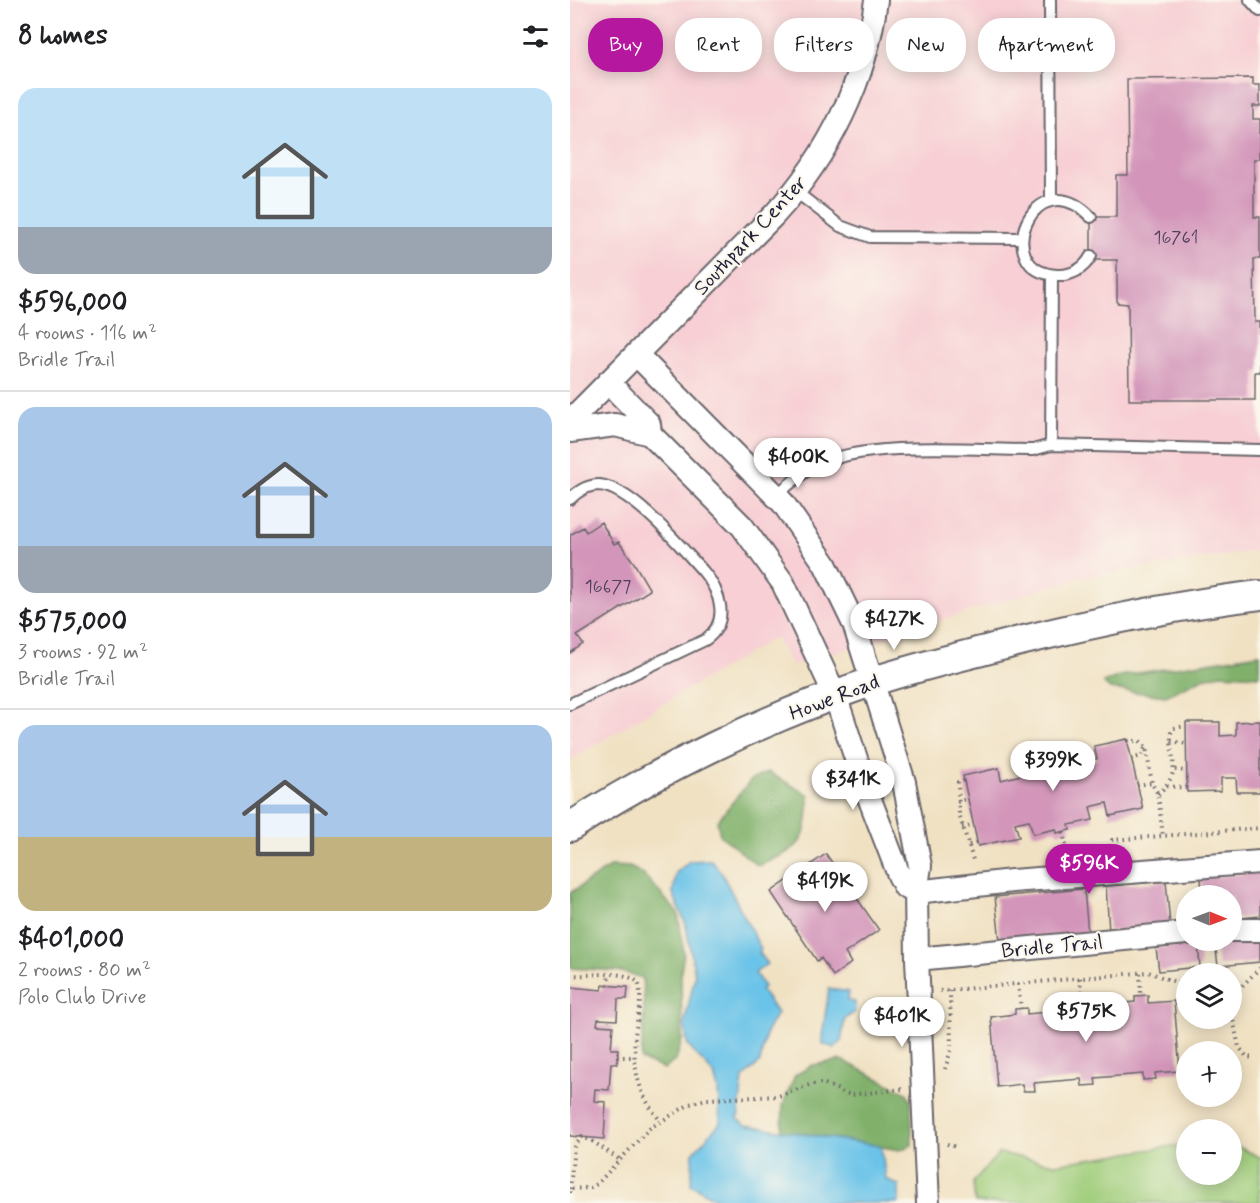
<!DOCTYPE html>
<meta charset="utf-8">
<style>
body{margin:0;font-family:Mynerve,sans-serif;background:#f6f6f6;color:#202124;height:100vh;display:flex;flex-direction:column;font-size:22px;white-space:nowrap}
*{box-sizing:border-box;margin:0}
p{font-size:20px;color:#757577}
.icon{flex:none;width:33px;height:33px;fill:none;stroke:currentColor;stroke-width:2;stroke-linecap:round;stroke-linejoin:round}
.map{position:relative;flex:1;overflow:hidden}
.panel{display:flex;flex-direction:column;background:#fff;width:570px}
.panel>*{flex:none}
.banner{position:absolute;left:18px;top:18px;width:570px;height:54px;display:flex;gap:12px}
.needle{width:39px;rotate:91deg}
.fabs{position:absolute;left:606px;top:885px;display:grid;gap:12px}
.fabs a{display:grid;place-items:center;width:66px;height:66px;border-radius:50%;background:#fff;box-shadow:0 3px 15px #0003;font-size:30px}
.price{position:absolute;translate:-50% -51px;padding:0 14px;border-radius:21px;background:#fff;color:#222;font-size:20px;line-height:39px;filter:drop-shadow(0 2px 3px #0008)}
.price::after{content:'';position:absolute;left:50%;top:36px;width:18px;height:14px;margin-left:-9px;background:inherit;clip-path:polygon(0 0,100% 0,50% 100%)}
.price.selected{background:#b5179e;color:#fff}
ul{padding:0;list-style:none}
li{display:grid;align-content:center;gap:12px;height:318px;padding:0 18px}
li+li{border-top:2px solid #e0e0e0}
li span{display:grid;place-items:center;height:186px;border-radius:18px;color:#555}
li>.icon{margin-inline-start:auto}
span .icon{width:108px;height:108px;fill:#fffc;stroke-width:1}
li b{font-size:26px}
h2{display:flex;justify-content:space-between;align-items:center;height:72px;padding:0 18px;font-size:26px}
.pill{padding:0 21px;border-radius:24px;background:#fff;box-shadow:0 3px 15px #0003;font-size:21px;line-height:54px}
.pill.selected{background:#b5179e;color:#fff}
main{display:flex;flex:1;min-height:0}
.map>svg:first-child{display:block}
.built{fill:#f7cfd4}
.green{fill:#a0cd7b;stroke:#61785b;stroke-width:1.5}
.forest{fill:#80b06b;stroke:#516953;stroke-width:1.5}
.water{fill:#6bc3e8;stroke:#467292;stroke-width:1.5}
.building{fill:#d396ba}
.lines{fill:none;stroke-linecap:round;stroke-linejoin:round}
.service-casing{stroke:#6a656a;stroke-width:14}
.minor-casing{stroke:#6a656a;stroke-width:26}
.tertiary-casing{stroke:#6a656a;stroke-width:32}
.path{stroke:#6a656a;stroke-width:4;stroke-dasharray:1.5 4.5;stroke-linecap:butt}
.service{stroke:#fff;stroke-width:10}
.minor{stroke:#fff;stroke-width:22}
.tertiary{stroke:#fff;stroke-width:28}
.labels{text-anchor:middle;stroke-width:4.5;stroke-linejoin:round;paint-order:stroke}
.number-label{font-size:18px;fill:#4e3f5b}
.street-label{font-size:21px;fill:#22223b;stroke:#fbf7ec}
</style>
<main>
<section class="panel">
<h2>8 homes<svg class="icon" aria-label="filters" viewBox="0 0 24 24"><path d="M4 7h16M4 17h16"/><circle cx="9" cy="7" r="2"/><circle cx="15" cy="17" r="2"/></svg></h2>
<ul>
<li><span style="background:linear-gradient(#bfe0f5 75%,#9aa5b1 0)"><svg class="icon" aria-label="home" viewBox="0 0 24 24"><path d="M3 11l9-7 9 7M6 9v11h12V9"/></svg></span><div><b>$596,000</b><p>4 rooms · 116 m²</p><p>Bridle Trail</p></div></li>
<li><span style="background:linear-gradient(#a9c7e8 75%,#9aa5b1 0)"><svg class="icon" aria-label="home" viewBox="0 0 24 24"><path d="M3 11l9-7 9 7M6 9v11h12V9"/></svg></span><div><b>$575,000</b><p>3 rooms · 92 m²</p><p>Bridle Trail</p></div></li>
<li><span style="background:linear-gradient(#a9c7e8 60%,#c2b280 0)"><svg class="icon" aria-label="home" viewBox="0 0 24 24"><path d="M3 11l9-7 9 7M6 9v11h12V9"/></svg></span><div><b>$401,000</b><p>2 rooms · 80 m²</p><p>Polo Club Drive</p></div></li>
</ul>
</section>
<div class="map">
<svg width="690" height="1203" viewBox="0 0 690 1203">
<rect width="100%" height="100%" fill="#fbf7ec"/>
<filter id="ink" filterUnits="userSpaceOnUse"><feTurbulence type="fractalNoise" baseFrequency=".0167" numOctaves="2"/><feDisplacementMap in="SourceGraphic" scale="12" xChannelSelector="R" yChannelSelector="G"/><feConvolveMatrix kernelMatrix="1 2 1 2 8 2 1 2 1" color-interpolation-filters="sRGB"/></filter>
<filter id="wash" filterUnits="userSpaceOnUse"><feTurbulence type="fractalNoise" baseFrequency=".008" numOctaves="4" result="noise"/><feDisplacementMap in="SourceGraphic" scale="24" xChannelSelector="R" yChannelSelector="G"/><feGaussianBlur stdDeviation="1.35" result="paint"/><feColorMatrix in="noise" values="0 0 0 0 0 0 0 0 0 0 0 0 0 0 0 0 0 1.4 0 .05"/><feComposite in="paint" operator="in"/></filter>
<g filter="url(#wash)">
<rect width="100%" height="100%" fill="#f0e1c2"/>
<path class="built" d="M0,0H690V550L509,578L222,666L205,637L0,760Z"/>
<path class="green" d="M616,1144V1174H662V1144L690,1157V1203H405L403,1182L429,1153L485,1164Z"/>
<path class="forest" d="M690,654V676L651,674L633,678L596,696L540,689L533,683L549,676Z
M198,772L239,795C236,845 234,846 188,866L150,835L147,821L181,780Z
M41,866L60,867L73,874L108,913L114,953L111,971L112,1040L106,1060L94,1069L71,1060L74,1012L73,978L48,971L0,968V893Z
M272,1060L337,1093L341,1101L342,1145L330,1150L212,1131L213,1105L225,1075L243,1065Z"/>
<path class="water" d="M141,860L151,872L191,949L189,952L197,964L185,973L194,987L191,990L207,1013L196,1033L190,1062L173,1078L168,1119L176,1125L311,1146L316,1179L329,1186V1203H152L121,1184L123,1153L150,1123L148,1090L144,1074L118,1046L114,1024L125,976L116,925L103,893L106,873L120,861Z
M259,989L279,992L278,1001L285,1002V1012L275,1019L271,1042L264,1048L253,1044L252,1037Z"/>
<g id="blocks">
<path class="building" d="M683,78V85H690V106H683V119H690V159H684V217H690V259H684L685,322H690V372H685V400H559L558,304L547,303V260H521V217H546V175H558L557,79Z
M31,522L44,544L49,542L64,563L80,590L7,636L13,644L0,653V535L13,527L16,532Z
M690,721V792H667L666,778H651V791L617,792L616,722H650V736L666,735V722Z
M557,739L573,809L540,816L537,803L520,807L523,820L499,825L500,830L487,833L486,829L463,834L459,820L445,823L449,837L408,846L393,776L429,768L431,780L451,775L448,761L507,748L510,762L527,759L524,746Z
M256,854L309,930L275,953L281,963L263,976L251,958L247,961L201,892Z
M690,872V916L662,919V896H632L631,878Z
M596,881L600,925L539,931L536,886Z
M514,889L518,933L430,941L425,897Z
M690,940V962L648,966L645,942Z
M628,944L630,967L589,971L586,948Z
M33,985L58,987L57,999H48L47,1020L28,1019L27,1025L43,1026L41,1049H48L47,1064L41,1063L39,1090L25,1089L24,1101L36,1102L34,1139L0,1136V987L32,990Z
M578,995V1003L604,1001L610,1071L585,1073L586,1079L573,1080V1074L525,1078L526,1085L512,1086L511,1079L464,1083L465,1091H453L452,1084L427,1087L421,1017L445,1014V1009L457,1008V1014L507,1009L506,1004L519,1002L520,1006L565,1002V996Z"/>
</g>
</g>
<g filter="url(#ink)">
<use href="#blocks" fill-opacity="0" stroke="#6a656a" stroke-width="1.5"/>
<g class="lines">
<g class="service-casing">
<path id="service" d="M480,0L481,201
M680,0L690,11
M225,191L270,226L300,237L452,238
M521,217C463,158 419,272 487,275C501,276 514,269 521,256
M481,445L482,275
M206,495C219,485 232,472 247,465C298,440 405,450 463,450L481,445L690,450
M0,499C8,491 17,485 29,485C61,487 112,548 133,571C150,591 161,622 135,640L0,704"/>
</g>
<g class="minor-casing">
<path id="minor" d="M66,354L213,503L255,564L284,624L334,782L350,866L346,892L347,959L358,1203
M38,382L79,424L80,434L172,526L213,583L265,695L297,792L329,875L335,887L346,892
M0,421L204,215C259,155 296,81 306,0
M0,431L45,425L80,434
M346,892L442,881L690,862
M662,930H690
M347,959L616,933"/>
</g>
<g class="tertiary-casing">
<path id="tertiary" d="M0,827C89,769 200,716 301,682C348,666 398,655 446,642C526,622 607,605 690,595"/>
</g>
<path class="path" d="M558,741H570L576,747L582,784L588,794L593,837
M601,741L617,744
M561,759L572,756L575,748
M605,770L617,771
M394,781L388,782L389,814L404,863
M567,785L582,783
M597,786L617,788
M588,794C613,771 600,762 601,733L604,728L616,726
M387,802L397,799
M392,827L403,825
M493,832L498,855
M399,845L407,842
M539,852L542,840L690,828
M570,973L571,996
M0,975C21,977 50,968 68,982C73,996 68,1013 66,1028C61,1062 67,1095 91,1121
M510,978L512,1003
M448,984L451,1009
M38,985L39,974
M370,991L578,972L616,986
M662,991L669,989L690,968
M662,1015L669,1047L677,1057L685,1058
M663,1017L669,989
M47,1057H64
M375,1069L381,1050L380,990
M377,1144L386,1147
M0,1189L4,1147L12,1137L22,1141L50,1160
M0,1193V1189L20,1188L27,1184L80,1128L120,1104L136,1099L208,1096L242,1084L253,1083L280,1095L332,1089"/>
<use href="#service" class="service"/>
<use href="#minor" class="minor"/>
<use href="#tertiary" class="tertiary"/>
</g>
</g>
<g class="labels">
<g class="number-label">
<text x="606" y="243">16761</text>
<text x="38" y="592">16677</text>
</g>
<g class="street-label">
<text transform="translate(180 235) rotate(-47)" y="7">Southpark Center</text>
<text transform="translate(264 697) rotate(-21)" y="7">Howe Road</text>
<text transform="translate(482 946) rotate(-5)" y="7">Bridle Trail</text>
</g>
</g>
</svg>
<div class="fabs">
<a><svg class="needle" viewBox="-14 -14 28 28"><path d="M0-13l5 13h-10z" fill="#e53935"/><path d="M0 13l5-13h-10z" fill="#757577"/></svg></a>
<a><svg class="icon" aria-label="layers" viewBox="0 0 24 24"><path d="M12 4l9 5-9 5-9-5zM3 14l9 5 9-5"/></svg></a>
<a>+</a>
<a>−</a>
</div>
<b class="price" style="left:228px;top:489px">$400K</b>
<b class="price" style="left:324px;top:651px">$427K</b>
<b class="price" style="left:483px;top:792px">$399K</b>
<b class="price" style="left:283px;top:811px">$341K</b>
<b class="price selected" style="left:519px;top:895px">$596K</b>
<b class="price" style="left:255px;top:913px">$419K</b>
<b class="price" style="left:516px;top:1043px">$575K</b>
<b class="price" style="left:332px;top:1048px">$401K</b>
<div class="banner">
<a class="pill selected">Buy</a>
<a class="pill">Rent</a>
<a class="pill">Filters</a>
<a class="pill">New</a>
<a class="pill">Apartment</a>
</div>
</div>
</main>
